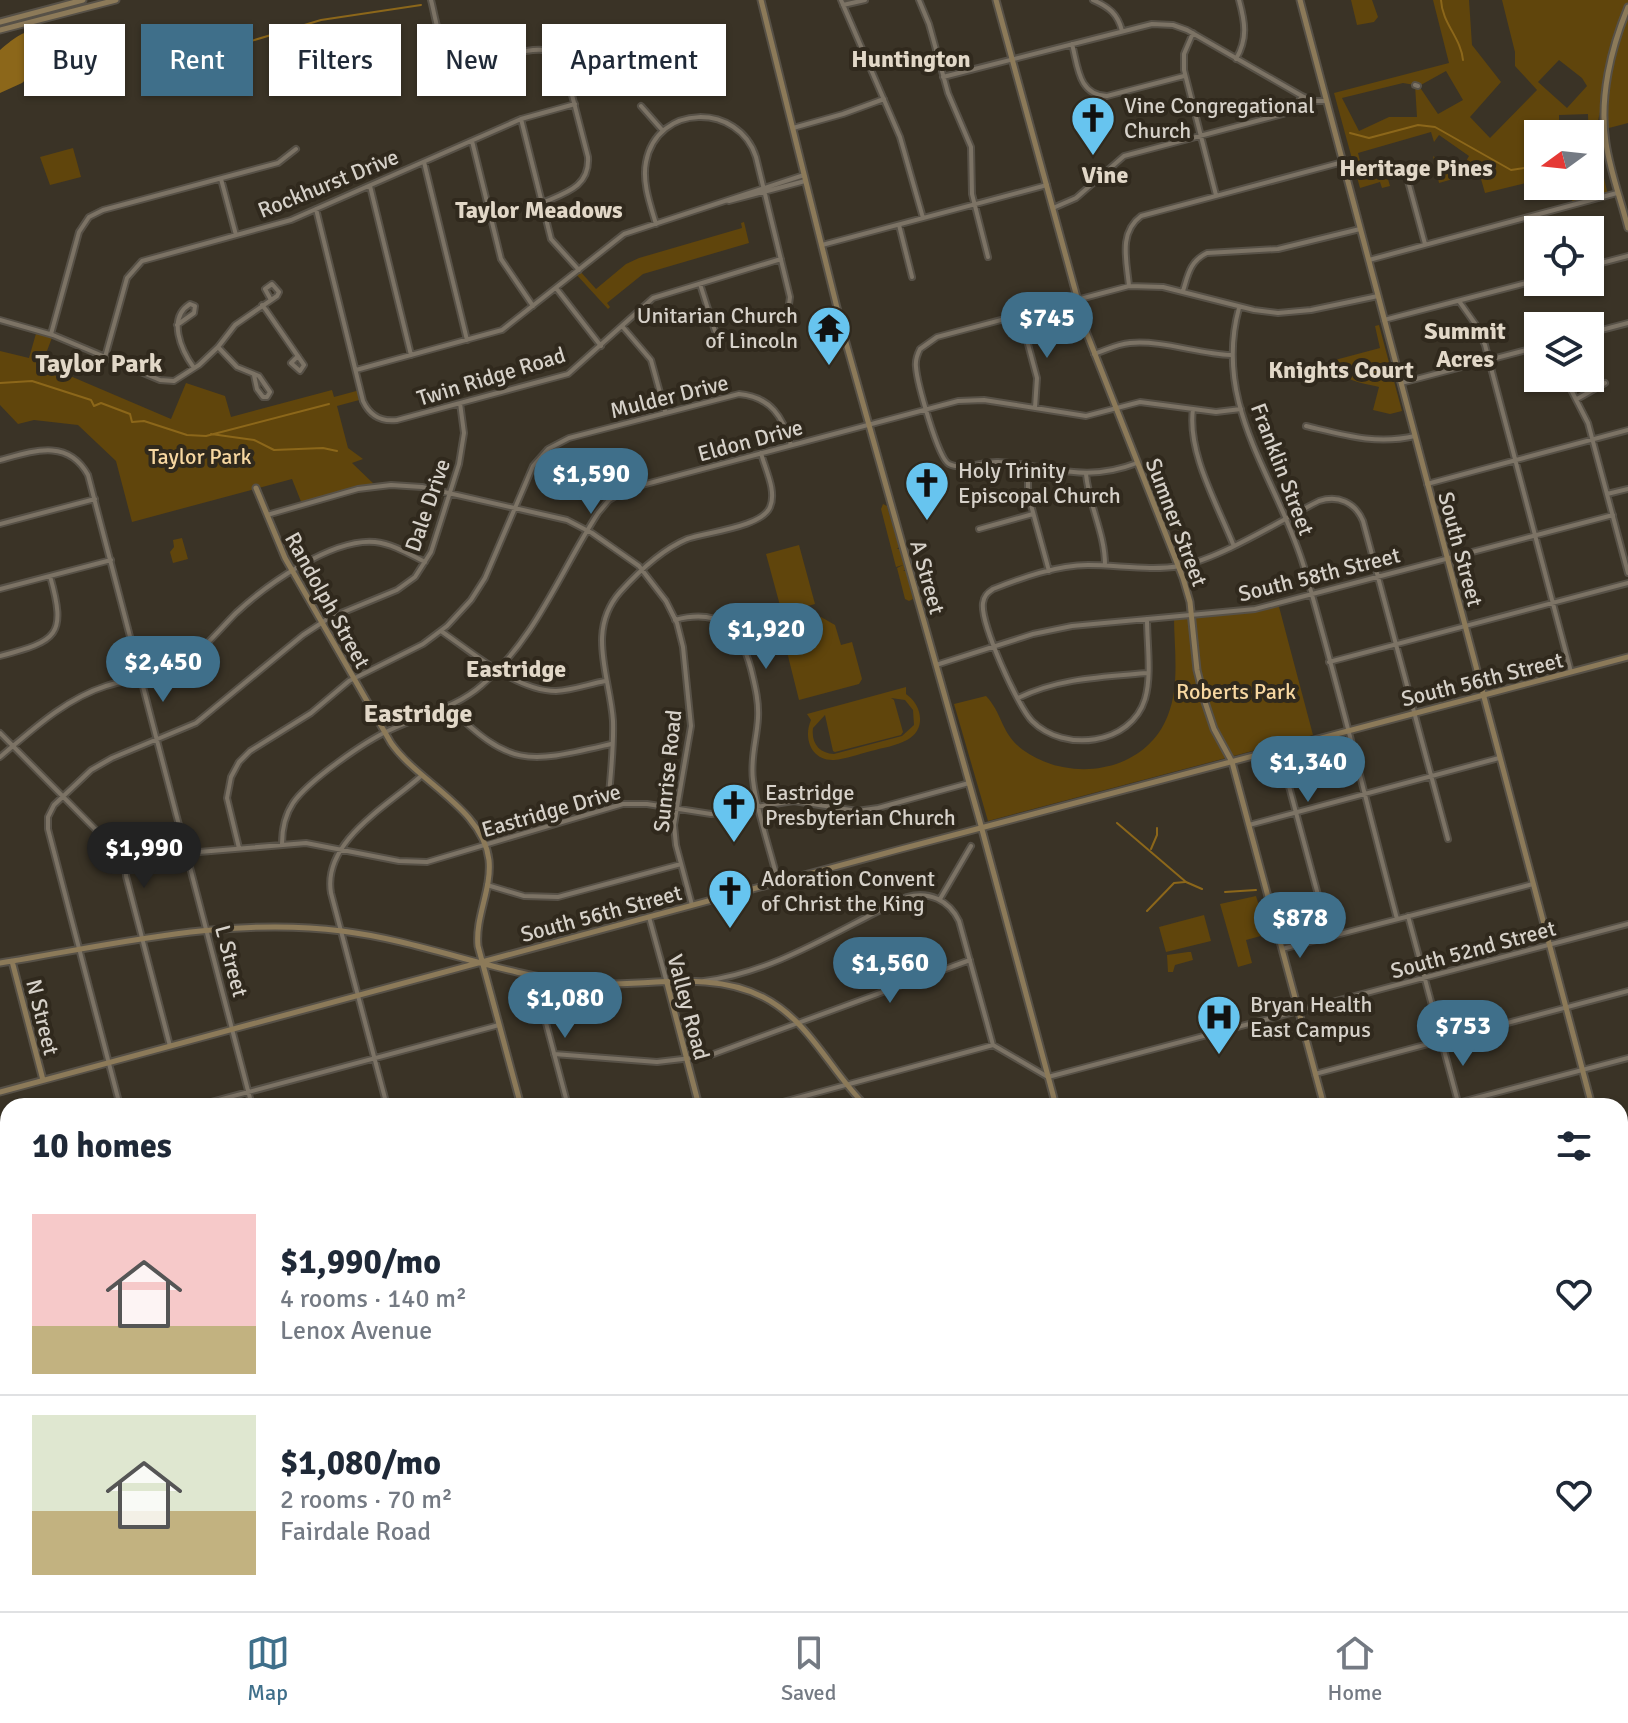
<!DOCTYPE html>
<meta charset="utf-8">
<style>
body{margin:0;font-family:Signika,sans-serif;background:#f2f2f3;color:#1f2937;height:100vh;display:flex;flex-direction:column;font-size:30px;white-space:nowrap}
*{box-sizing:border-box;margin:0}
p{font-size:26px;color:#747a83}
.icon{flex:none;width:44px;height:44px;fill:none;stroke:currentColor;stroke-width:2;stroke-linecap:round;stroke-linejoin:round}
.map{position:relative;flex:1;overflow:hidden}
.side{position:absolute;left:0px;top:1098px;width:1628px;height:514px;display:flex;flex-direction:column;background:#fff;border-radius:24px 24px 0 0;box-shadow:0 2px 6px #0004}
.side>*{flex:none}
.top-card{position:absolute;left:24px;top:24px;width:800px;height:72px;display:flex;gap:16px}
.needle{width:52px;rotate:255deg}
.controls{position:absolute;left:1524px;top:120px;display:grid;gap:16px}
.controls a{display:grid;place-items:center;width:80px;height:80px;border-radius:0px;background:#fff;box-shadow:0 2px 6px #0004;font-size:40px}
.price{position:absolute;translate:-50% -68px;padding:0 18px;border-radius:28px;background:#3f6f8a;color:#fff;font-size:26px;line-height:52px;filter:drop-shadow(0 2px 4px #0008)}
.price::after{content:'';position:absolute;left:50%;top:48px;width:24px;height:18px;margin-left:-12px;background:inherit;clip-path:polygon(0 0,100% 0,50% 100%)}
.price.active{background:#222;color:#fff}
ul{padding:0;list-style:none}
li{display:flex;align-items:center;gap:24px;height:200px;padding:0 32px}
li+li{border-top:2px solid #e0e1e3}
li span{display:grid;place-items:center;flex:none;width:224px;height:160px;border-radius:0px;color:#555}
li>.icon{margin-inline-start:auto}
span .icon{width:96px;height:96px;fill:#fffc;stroke-width:1}
li b{font-size:34px}
h2{display:flex;justify-content:space-between;align-items:center;height:96px;padding:0 32px;font-size:34px}
.chip{padding:0 28px;border-radius:0px;background:#fff;box-shadow:0 2px 6px #0004;font-size:28px;line-height:72px}
.chip.active{background:#3f6f8a;color:#fff}
.menu{display:flex;justify-content:space-around;align-items:center;height:112px;border-top:2px solid #e0e1e3;background:#fff;font-size:22px;color:#747a83}
.menu a{display:grid;justify-items:center;gap:4px}
.menu .active{color:#3f6f8a}
.map>svg:first-child{display:block}
.green{fill:#60450c;fill-rule:evenodd}
.water{fill:#8c671a}
.lines{fill:none;stroke-linecap:round;stroke-linejoin:round}
.stream{stroke:#8c671a;stroke-width:2}
.street-casing{stroke:#575147;stroke-width:8}
.secondary-casing{stroke:#575147;stroke-width:9}
.primary-casing{stroke:#575147;stroke-width:10}
.street{stroke:#7c7365;stroke-width:4}
.secondary{stroke:#8c7a59;stroke-width:5}
.primary{stroke:#9d814e;stroke-width:6}
.labels{text-anchor:middle;stroke-width:8;stroke-linejoin:round;paint-order:stroke}
.poi-label{font-size:22px;fill:#d6d1c9;stroke:#30291d;text-anchor:start}
.street-label{font-size:22px;fill:#d6d1c9;stroke:#30291d}
.park-label{font-size:22px;fill:#f7d7a1;stroke:#30291d}
.neighbourhood-label{font-size:24px;font-weight:bold;fill:#e2d8c8;stroke:#30291d}
.quarter-label{font-size:26px;font-weight:bold;fill:#e2d8c8;stroke:#30291d}
</style>
<div class="map">
<svg width="1628" height="1611" viewBox="0 0 1628 1611">
<rect width="100%" height="100%" fill="#3a3326"/>
<path class="green" d="M1351,0H1372L1378,17L1374,22L1357,25Z
M1433,0H1469L1472,45L1501,82L1470,117L1490,138L1537,90L1515,66V52L1502,0H1628V123L1605,129L1600,112C1593,137 1602,169 1608,195L1573,204L1569,186H1590L1588,114L1559,115V134H1538V180L1485,193L1477,165L1461,170L1469,156L1439,135L1434,142L1431,132L1358,153L1363,173L1384,165L1390,186L1382,188L1380,182L1360,188L1334,93L1449,63ZM1559,60L1582,78L1587,86L1567,108L1538,82ZM1446,71L1463,100L1438,114L1419,86ZM1403,83L1415,85L1417,117H1389L1359,131L1342,98Z
M311,26L315,38L292,45L288,33Z
M73,148L81,177L50,185L40,157Z
M1433,156L1460,177L1439,183Z
M744,222L749,243L643,274L607,303L610,307L608,309L575,273L579,270L596,289L626,264L639,258L742,228L741,223Z
M1379,325L1402,411L1390,414L1373,410L1379,387C1359,382 1341,382 1335,360L1380,348L1375,326Z
M37,330L53,335L42,364L171,419L186,383L225,396L231,417L332,390L334,397L360,390L363,399L337,406L348,448L363,459L352,463L376,486L302,504L292,479L132,522L116,461L78,425L34,420L18,424L0,405V351L29,358Z
M883,504L887,506L899,547L897,549H900L905,570L903,571H906L913,599L909,601L905,599L897,568L903,565L896,567L881,509Z
M182,538L188,559L173,563L170,552L174,547L173,540Z
M799,545L815,604L782,613L766,554Z
M1278,603L1313,735L988,821L954,704L986,696C1003,714 1001,734 1023,750C1070,784 1146,773 1168,715C1180,685 1174,647 1174,617L1240,611Z
M821,617L835,625L841,645L852,642L862,679L859,684L799,700L781,628L783,625Z
M906,687V694C922,705 927,729 907,740C896,746 882,748 871,751C859,754 846,759 834,760C811,761 803,738 811,720L807,714ZM891,698L905,700L913,710L914,725L902,736L834,754C819,753 811,743 813,728L825,715L833,751L835,752L901,735L903,732L894,700Z
M1256,896L1268,934L1246,940L1252,963L1238,967L1220,904Z
M1204,915L1211,941L1166,952L1159,927Z
M1188,952H1191L1193,960L1175,965L1173,972H1168L1167,955Z
M823,1604H888L892,1611H825Z"/>
<path class="water" d="M91,30L116,42L117,60L85,69L74,53L51,57L22,83L0,93V50C8,43 23,30 34,31C40,31 46,37 52,37C66,39 78,33 91,30Z"/>
<g class="lines">
<path class="stream" d="M1441,0C1442,23 1461,38 1463,60
M241,44L321,20L421,5
M1350,133L1369,138L1418,125L1435,127L1511,170L1538,166
M0,383L32,381L91,400L94,406L101,403L130,414L132,422L144,421L187,435L206,436L329,404
M211,434L254,440L274,450L323,448L337,451
M1117,823L1186,882L1202,889
M1151,849L1157,835V828
M1225,892L1256,890
M1147,911L1174,883L1185,882"/>
<g class="street-casing">
<path id="street" d="M431,0C435,15 437,36 447,48C477,85 541,24 564,64L588,157C590,187 565,193 542,203
M841,0L900,137L923,218
M919,0L929,24L948,93L971,147L972,194L988,257
M1093,0C1109,7 1118,14 1122,31
M843,5L865,0
M1193,33L1184,54V70L1216,195
M1072,44C1078,66 1078,95 1107,96L1184,76
M1236,59C1248,38 1245,22 1239,0
M943,77L1152,24L1173,25L1187,30L1302,96L1313,101H1326
M1415,85L1418,86
M641,106L663,131
M521,119L551,239L579,270
M793,128L843,114L884,99
M472,141L501,259L533,306
M424,162L467,340
M221,179L236,235
M1408,181L1425,244
M370,186L411,355
M729,201L805,181
M1053,208L1076,198L1124,156L1283,114L1296,106L1302,96
M316,209L363,401C370,416 381,422 397,420L568,374L653,298L781,259
M656,224C650,204 642,182 646,162C657,103 739,103 756,157L790,297L788,312
M899,225L912,277
M822,245L1047,185
M1369,260L1617,193
M1590,266L1628,256
M700,284L715,331
M1129,286C1127,262 1118,233 1141,216L1343,162
M556,288L601,346
M1183,291C1188,275 1190,261 1207,253L1278,249L1360,229
M1459,301L1476,325L1485,345L1571,672
M262,305L266,310L304,365L300,371L291,363L298,356
M1239,308C1212,406 1278,479 1304,567C1338,683 1366,802 1397,919
M1020,314L1037,378L1035,408
M0,320L53,335L160,380L174,381L199,365L218,347L235,325L277,296L279,292L272,284L265,289L271,300
M1384,320L1538,280
M177,325L194,313L195,306L190,304C167,318 181,350 194,368
M622,326L651,360L665,411
M1590,333L1628,323
M51,334L79,232L89,217L103,210L278,163L296,149
M218,347L237,367L259,376L270,392L267,397H263L257,389L254,375
M1094,354C1106,350 1117,344 1130,343C1163,340 1198,354 1231,355
M105,357L127,278L142,261L291,220L521,119L575,104
M356,370L502,330L624,234L804,175
M1565,378L1588,423L1628,573
M1401,383L1538,347
M1577,399L1605,383
M1193,409C1187,452 1217,504 1233,544
M1306,426C1344,435 1376,445 1415,436
M0,460C33,451 68,438 88,475L252,1106
M1137,463C1082,484 1052,465 998,462C984,461 962,471 949,464C938,459 917,382 916,367C915,360 917,355 920,349L937,337L1129,286L1163,287L1254,310L1278,313L1311,310L1378,296
M1028,466V494L1049,571
M1086,474C1089,506 1105,533 1105,565
M1427,484L1628,430
M1607,494L1628,489
M267,515L358,489L391,485L422,487L567,520L592,533L639,566L666,601L677,623L683,647L691,726L674,825L676,845L692,905
M0,524L95,499
M979,529L1033,514
M0,589L111,560
M1147,619C1147,644 1152,675 1145,699C1131,745 1064,753 1032,721C1018,707 980,623 983,603C984,596 987,593 993,589C1021,578 1057,565 1088,565C1118,565 1150,571 1180,566C1220,559 1281,520 1319,501C1338,495 1355,502 1363,521L1448,839
M675,620C720,608 740,628 751,669C755,686 759,701 758,718C757,739 750,758 753,780C757,814 770,848 778,882
M441,631C473,653 517,691 556,691C573,690 589,684 605,681
M0,656C57,641 67,636 50,576
M1329,662L1628,583
M936,665L1033,634L1072,626L1255,609L1613,515
M1018,698C1059,678 1102,677 1147,673
M448,706C512,769 528,763 611,744
M0,733L100,834C128,848 153,839 182,832
M1279,749L1329,936
M0,757C32,730 65,699 106,686C131,678 159,676 182,663C203,651 219,630 236,613C266,585 332,538 375,542C393,544 409,554 425,562
M608,807C610,779 614,750 613,721C610,676 586,631 620,592C639,571 661,550 687,539C707,532 762,527 770,507C777,491 765,469 761,453
M1249,825L1499,758
M125,842L126,876L170,1046
M282,844C282,829 285,815 293,803C308,781 365,741 390,730C421,715 456,708 482,685C536,638 560,572 598,513L609,500L627,489L958,401L984,400L1086,416L1140,402L1216,412L1241,409
M239,848L227,798L231,777L239,762L250,751L311,713L349,681L423,644L447,626L471,600L485,578L533,466L548,449L569,438L739,394C771,397 783,417 791,445
M187,853L306,843L399,861L427,862L623,804H647L711,814L794,801L857,811L878,808L969,783
M487,885L524,896L558,897L681,864
M940,899L971,846
M1408,916L1459,1106
M649,917L667,983
M1282,949L1533,884
M537,977V989L568,1106
M704,981C777,972 840,928 907,897C929,891 949,900 959,921L993,1045
M554,1054L657,1062L708,1056L970,960
M1315,1074L1628,991
M120,1106L48,829V817L54,805L91,770L112,758L196,723L303,635L329,618L397,590L415,577L431,552L459,464L464,433L460,403
M196,1106L499,1025
M387,1106L331,893C322,841 389,805 421,776
M768,1106L993,1045L1048,1077L1628,924
M1446,1106L1628,1058
M1620,1126L1628,1124
M1620,1261L1628,1259
M1620,1394L1628,1392
M1620,1461L1628,1459
M0,1494L8,1492
M253,1604L255,1611
M387,1604L389,1611
M520,1604L522,1611
M788,1604L790,1611
M1122,1604L1123,1611
M1263,1604V1611
M1323,1604L1324,1611
M1389,1604L1390,1611
M310,1611L336,1604
M556,1611L582,1604
M1055,1611L1081,1604
M1560,1611L1587,1604"/>
</g>
<g class="secondary-casing">
<path id="secondary" d="M761,0L843,332L980,822L1056,1106
M996,0L1087,334L1183,578L1190,602L1197,670L1205,702L1214,729L1232,762L1324,1106
M1300,0L1592,1106
M1628,7C1611,48 1599,98 1606,143C1610,171 1621,200 1628,228
M0,22L83,0
M0,30L116,0
M256,488L285,558L391,743C419,783 483,809 489,860C492,889 475,917 478,946L521,1106
M12,961L43,1080
M0,963C112,945 228,916 342,931C422,941 498,974 578,983C639,989 707,968 763,997C810,1021 830,1071 866,1106
M667,983L699,1106
M0,1092L901,849L1628,657
M1620,1194L1628,1192
M1620,1211L1628,1241
M1620,1327L1628,1325
M0,1351L8,1348
M654,1604L656,1611
M918,1604L921,1611
M1188,1604L1190,1611
M1456,1604L1458,1611
M39,1611L65,1604
M81,1611L107,1604"/>
</g>
<g class="primary-casing">
<path id="primary" d="M0,1141L8,1171
M0,1170L8,1200
M113,1604L115,1611
M125,1604L127,1611"/>
</g>
<use href="#street" class="street"/>
<use href="#secondary" class="secondary"/>
<use href="#primary" class="primary"/>
</g>
<defs>
<g id="church-pin" transform="scale(2.3)"><path d="M0 17L-7.5 6A9.5 9.5 0 1 1 7.5 6Z" fill="#67c4ef" stroke="#30291d"/><path d="M-1.2-6h2.4v3.5h3.3v2.4h-3.3V6h-2.4V-.1h-3.3v-2.4h3.3Z" fill="#111"/></g>
<g id="temple-pin" transform="scale(2.3)"><path d="M0 17L-7.5 6A9.5 9.5 0 1 1 7.5 6Z" fill="#67c4ef" stroke="#30291d"/><path d="M0-6L5-2H3V0L6.5 2.5H4V6H1.5V3h-3V6H-4V2.5H-6.5L-3 0V-2H-5Z" fill="#111"/></g>
<g id="hospital-pin" transform="scale(2.3)"><path d="M0 17L-7.5 6A9.5 9.5 0 1 1 7.5 6Z" fill="#67c4ef" stroke="#30291d"/><path d="M-5-5h3v3.5h4V-5h3V5h-3V1.5h-4V5h-3Z" fill="#111"/></g>
</defs>
<g fill-rule="evenodd">
<use href="#church-pin" x="1093" y="118"/>
<use href="#temple-pin" x="829" y="328"/>
<use href="#church-pin" x="927" y="483"/>
<use href="#church-pin" x="734" y="805"/>
<use href="#church-pin" x="730" y="891"/>
<use href="#hospital-pin" x="1219" y="1017"/>
</g>
<g class="labels">
<g class="poi-label">
<text x="1124" y="113">Vine Congregational<tspan x="1124" dy="25">Church</tspan></text>
<text x="798" y="323" text-anchor="end">Unitarian Church<tspan x="798" dy="25">of Lincoln</tspan></text>
<text x="958" y="478">Holy Trinity<tspan x="958" dy="25">Episcopal Church</tspan></text>
<text x="765" y="800">Eastridge<tspan x="765" dy="25">Presbyterian Church</tspan></text>
<text x="761" y="886">Adoration Convent<tspan x="761" dy="25">of Christ the King</tspan></text>
<text x="1250" y="1012">Bryan Health<tspan x="1250" dy="25">East Campus</tspan></text>
</g>
<g class="street-label">
<text transform="translate(328 183) rotate(-22)" y="8">Rockhurst Drive</text>
<text transform="translate(491 376) rotate(-17)" y="8">Twin Ridge Road</text>
<text transform="translate(669 396) rotate(-14)" y="8">Mulder Drive</text>
<text transform="translate(750 440) rotate(-15)" y="8">Eldon Drive</text>
<text transform="translate(1283 469) rotate(69)" y="8">Franklin Street</text>
<text transform="translate(427 505) rotate(-71)" y="8">Dale Drive</text>
<text transform="translate(1177 522) rotate(69)" y="8">Sumner Street</text>
<text transform="translate(1461 549) rotate(75)" y="8">South Street</text>
<text transform="translate(1319 574) rotate(-14)" y="8">South 58th Street</text>
<text transform="translate(928 577) rotate(74)" y="8">A Street</text>
<text transform="translate(328 600) rotate(61)" y="8">Randolph Street</text>
<text transform="translate(1482 679) rotate(-14)" y="8">South 56th Street</text>
<text transform="translate(667 771) rotate(-84)" y="8">Sunrise Road</text>
<text transform="translate(551 810) rotate(-16)" y="8">Eastridge Drive</text>
<text transform="translate(601 913) rotate(-15)" y="8">South 56th Street</text>
<text transform="translate(1473 949) rotate(-15)" y="8">South 52nd Street</text>
<text transform="translate(232 961) rotate(75)" y="8">L Street</text>
<text transform="translate(689 1007) rotate(75)" y="8">Valley Road</text>
<text transform="translate(43 1017) rotate(76)" y="8">N Street</text>
</g>
<g class="park-label">
<text x="200" y="464">Taylor Park</text>
<text x="1236" y="699">Roberts Park</text>
</g>
<g class="neighbourhood-label">
<text x="911" y="67">Huntington</text>
<text x="1416" y="176">Heritage Pines</text>
<text x="1105" y="183">Vine</text>
<text x="539" y="218">Taylor Meadows</text>
<text x="1465" y="339">Summit<tspan x="1465" dy="28">Acres</tspan></text>
<text x="1341" y="378">Knights Court</text>
<text x="516" y="677">Eastridge</text>
</g>
<g class="quarter-label">
<text x="99" y="372">Taylor Park</text>
<text x="418" y="722">Eastridge</text>
</g>
</g>
</svg>
<div class="controls">
<a><svg class="needle" viewBox="-14 -14 28 28"><path d="M0-13l5 13h-10z" fill="#e53935"/><path d="M0 13l5-13h-10z" fill="#747a83"/></svg></a>
<a><svg class="icon" aria-label="locate" viewBox="0 0 24 24"><circle cx="12" cy="12" r="6"/><path d="M12 2v4M12 18v4M2 12h4M18 12h4"/></svg></a>
<a><svg class="icon" aria-label="layers" viewBox="0 0 24 24"><path d="M12 4l9 5-9 5-9-5zM3 14l9 5 9-5"/></svg></a>
</div>
<b class="price" style="left:1047px;top:360px">$745</b>
<b class="price" style="left:591px;top:516px">$1,590</b>
<b class="price" style="left:766px;top:671px">$1,920</b>
<b class="price" style="left:163px;top:704px">$2,450</b>
<b class="price" style="left:1308px;top:804px">$1,340</b>
<b class="price active" style="left:144px;top:890px">$1,990</b>
<b class="price" style="left:1300px;top:960px">$878</b>
<b class="price" style="left:890px;top:1005px">$1,560</b>
<b class="price" style="left:565px;top:1040px">$1,080</b>
<b class="price" style="left:1463px;top:1068px">$753</b>
<div class="top-card">
<a class="chip">Buy</a>
<a class="chip active">Rent</a>
<a class="chip">Filters</a>
<a class="chip">New</a>
<a class="chip">Apartment</a>
</div>
<section class="side">
<h2>10 homes<svg class="icon" aria-label="filters" viewBox="0 0 24 24"><path d="M4 7h16M4 17h16"/><circle cx="9" cy="7" r="2"/><circle cx="15" cy="17" r="2"/></svg></h2>
<ul>
<li><span style="background:linear-gradient(#f6c9c9 70%,#c2b280 0)"><svg class="icon" aria-label="home" viewBox="0 0 24 24"><path d="M3 11l9-7 9 7M6 9v11h12V9"/></svg></span><div><b>$1,990/mo</b><p>4 rooms · 140 m²</p><p>Lenox Avenue</p></div><svg class="icon" aria-label="heart" viewBox="0 0 24 24"><path d="M12 20l-8-8c-3-5 5-10 8-4 3-6 11-1 8 4z"/></svg></li>
<li><span style="background:linear-gradient(#dfe7d0 60%,#c2b280 0)"><svg class="icon" aria-label="home" viewBox="0 0 24 24"><path d="M3 11l9-7 9 7M6 9v11h12V9"/></svg></span><div><b>$1,080/mo</b><p>2 rooms · 70 m²</p><p>Fairdale Road</p></div><svg class="icon" aria-label="heart" viewBox="0 0 24 24"><path d="M12 20l-8-8c-3-5 5-10 8-4 3-6 11-1 8 4z"/></svg></li>
</ul>
</section>
</div>
<nav class="menu">
<a class="active"><svg class="icon" aria-label="map" viewBox="0 0 24 24"><path d="M3 6l6-2 6 2 6-2v14l-6 2-6-2-6 2zM9 4v14M15 6v14"/></svg>Map</a>
<a><svg class="icon" aria-label="saved" viewBox="0 0 24 24"><path d="M7 4h10v16l-5-4-5 4z"/></svg>Saved</a>
<a><svg class="icon" aria-label="home" viewBox="0 0 24 24"><path d="M3 11l9-7 9 7M6 9v11h12V9"/></svg>Home</a>
</nav>
